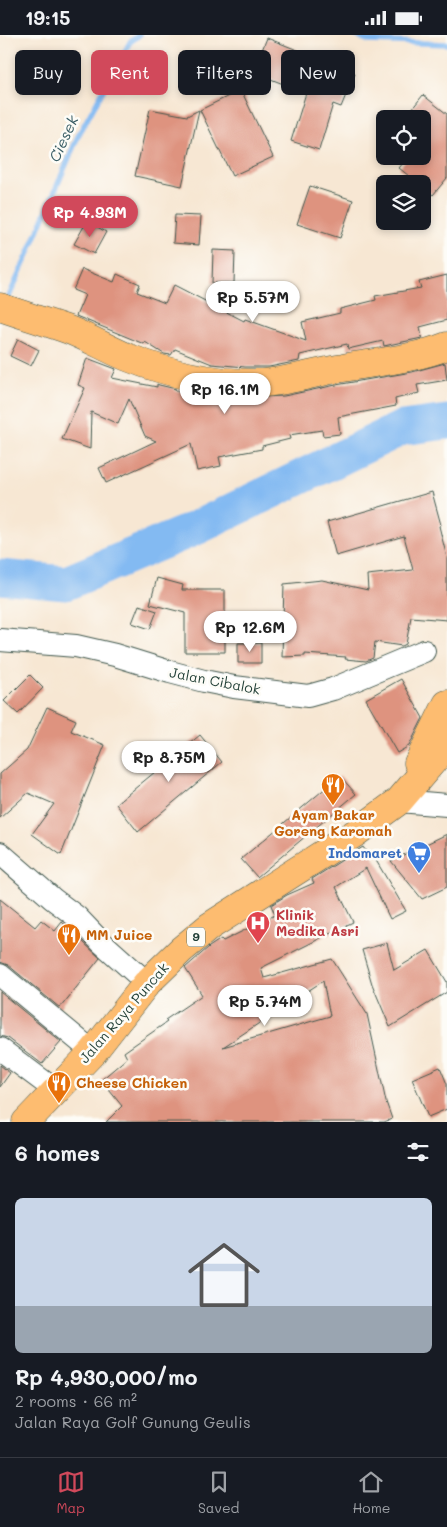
<!DOCTYPE html>
<meta charset="utf-8">
<style>
body{margin:0;font-family:Mali,sans-serif;background:#242831;color:#f1f3f6;height:100vh;display:flex;flex-direction:column;font-size:19px;white-space:nowrap}
*{box-sizing:border-box;margin:0}
p{font-size:16px;color:#9ea1a6}
.icon{flex:none;width:28px;height:28px;fill:none;stroke:currentColor;stroke-width:2;stroke-linecap:round;stroke-linejoin:round}
.map{position:relative;height:1087px;overflow:hidden}
.panel{display:flex;flex-direction:column;background:#171b24;flex:1}
.panel>*{flex:none}
.top-card{position:absolute;left:15px;top:15px;width:418px;height:45px;display:flex;gap:10px}
.controls{position:absolute;left:376px;top:75px;display:grid;gap:10px}
.controls a{display:grid;place-items:center;width:55px;height:55px;border-radius:8px;background:#171b24;box-shadow:0 2px 8px #0003;font-size:25px}
.price{position:absolute;translate:-50% -42px;padding:0 11px;border-radius:18px;background:#fff;color:#222;font-size:16px;line-height:32px;filter:drop-shadow(0 1px 2px #0008)}
.price::after{content:'';position:absolute;left:50%;top:30px;width:15px;height:11px;margin-left:-8px;background:inherit;clip-path:polygon(0 0,100% 0,50% 100%)}
.price.active{background:#d1495b;color:#fff}
ul{padding:0;list-style:none}
li{display:grid;align-content:center;gap:10px;height:265px;padding:0 15px}
li+li{border-top:1px solid #363941}
li span{display:grid;place-items:center;height:155px;border-radius:8px;color:#555}
li>.icon{margin-inline-start:auto}
span .icon{width:90px;height:90px;fill:#fffc;stroke-width:1}
li b{font-size:21px}
h2{display:flex;justify-content:space-between;align-items:center;height:60px;padding:0 15px;font-size:21px}
.pill{padding:0 18px;border-radius:8px;background:#171b24;box-shadow:0 2px 8px #0003;font-size:18px;line-height:45px}
.pill.active{background:#d1495b;color:#fff}
.status{display:flex;justify-content:space-between;align-items:center;height:35px;padding:0 25px;background:#171b24;direction:ltr}
.status svg{height:14px;fill:currentColor}
.tabs{display:flex;justify-content:space-around;align-items:center;height:70px;border-top:1px solid #363941;background:#171b24;font-size:14px;color:#9ea1a6}
.tabs a{display:grid;justify-items:center;gap:2px}
.tabs .active{color:#d1495b}
.map>svg:first-child{display:block}
.lines{fill:none;stroke-linecap:round;stroke-linejoin:round}
.stream{stroke:#83baf2;stroke-width:5.5}
.river{stroke:#83baf2;stroke-width:35}
.building{fill:#de937f;fill-rule:evenodd}
.minor-casing{stroke:#3f564c;stroke-width:24}
.major-casing{stroke:#3f564c;stroke-width:29}
.highway-casing{stroke:#3f564c;stroke-width:29}
.minor{stroke:#fff;stroke-width:22}
.major{stroke:#fdbc70;stroke-width:28}
.highway{stroke:#fdbc70;stroke-width:28}
.labels{text-anchor:middle;stroke-width:5;stroke-linejoin:round;paint-order:stroke}
.shield{fill:#fdfcf7;stroke:#62766e;stroke-width:1}
.shield-label{font-size:12px;font-weight:bold;fill:#1f3d34}
.street-label{font-size:14px;fill:#1f3d34;stroke:#fdfcf7}
.food-label{font-size:14px;font-weight:bold;fill:#c56008;stroke:#fdfcf7;text-anchor:start}
.shop-label{font-size:14px;font-weight:bold;fill:#366cbe;stroke:#fdfcf7;text-anchor:end}
.health-label{font-size:14px;font-weight:bold;fill:#be3a42;stroke:#fdfcf7;text-anchor:start}
.water-label{font-size:15px;font-style:italic;fill:#385c64;stroke:#fdfcf7}
</style>
<div class="status"><b>19:15</b><svg viewBox="0 0 49 12"><path d="M0 12V9h3v3zM5 12V6h3v6zM10 12V3h3v9zM15 12V0h3v12zM26 1h20v11H26zM47 4h2v5h-2z"/></svg></div>
<div class="map">
<svg width="447" height="1087" viewBox="0 0 447 1087">
<rect width="100%" height="100%" fill="#fdfcf7"/>
<filter id="ink" filterUnits="userSpaceOnUse"><feTurbulence type="fractalNoise" baseFrequency=".02" numOctaves="2"/><feDisplacementMap in="SourceGraphic" scale="10" xChannelSelector="R" yChannelSelector="G"/><feConvolveMatrix kernelMatrix="1 2 1 2 8 2 1 2 1" color-interpolation-filters="sRGB"/></filter>
<filter id="wash" filterUnits="userSpaceOnUse"><feTurbulence type="fractalNoise" baseFrequency=".0096" numOctaves="4" result="noise"/><feDisplacementMap in="SourceGraphic" scale="20" xChannelSelector="R" yChannelSelector="G"/><feGaussianBlur stdDeviation="1.12" result="paint"/><feColorMatrix in="noise" values="0 0 0 0 0 0 0 0 0 0 0 0 0 0 0 0 0 1.4 0 .05"/><feComposite in="paint" operator="in"/></filter>
<g filter="url(#wash)">
<rect width="100%" height="100%" fill="#f7e7d3"/>
<g class="lines">
<path class="stream" d="M355,0L369,6L447,9
M6,268L30,215L79,99L130,7L139,0"/>
<path class="river" d="M0,542L66,548L196,493L402,393L447,387"/>
</g>
<g id="blocks">
<path class="building" d="M267,3L355,38L341,72L333,69L319,115L291,106L306,58L253,37Z
M241,55L273,122L232,141L200,75Z
M423,60L447,79V143L433,160L422,152V149H419L399,133L409,121H422V84H404Z
M150,74L187,81L199,75L182,151L135,141Z
M310,151L353,165L340,203L297,189Z
M175,180L201,181L199,210L173,208Z
M87,186L106,197L94,219L74,209Z
M213,215L235,216L234,248H212Z
M82,234L114,247L117,239L140,249L137,257L165,268L174,250L244,286L245,284L306,306L302,287L340,278V274L376,265L375,261L421,253L419,247L447,240V285L420,292L422,303L393,309L384,311L383,306L348,314L347,309L300,320L299,326L269,332H245L212,329L175,314L171,320L164,319L145,307L144,309L76,281L85,260L73,255Z
M18,304L39,315L31,331L10,321Z
M87,323L116,334L112,343L157,352V349L159,350L176,354L175,356H186L243,363L284,361L336,350L412,337L445,328L447,345L417,350L419,358L395,364L396,371L338,382L340,399L323,401L322,395L289,400L290,404L262,411V414L219,422L221,431L197,436L191,409L106,448L99,433L156,406L145,401L129,364L118,389L91,377L90,414L62,404L85,353L78,350Z
M432,457L441,490L439,491L447,523V585L411,582L406,609L402,611L375,607L373,623L366,626L345,624L346,622L305,619V621L282,622L284,549L322,545L368,555L367,540L413,535L404,501L336,521L327,487Z
M157,543L183,550L182,555H225V617H185V578L150,569Z
M139,570L157,576L150,594L132,588Z
M238,608H261V628H238Z
M30,640L43,653L18,679L4,666Z
M401,644L423,683L409,711L397,718L366,664Z
M47,672L76,685L71,696L105,710L61,820L32,799L54,769L28,758L0,783V739L27,715Z
M200,700L222,727L138,797L116,769Z
M340,741L356,759L257,842L241,824Z
M447,799V852L422,864L391,826Z
M363,812L368,819L371,817L406,876L390,884L366,833L336,852L353,887L261,933L264,943L332,924L367,979L386,1067L392,1084L384,1087H106L122,1071L101,1045L127,1023L124,1017L167,987L165,985L202,960L185,933L209,912L221,904L223,906L275,880L271,870L287,860L314,848L312,844ZM323,946L330,981L223,1012Z
M0,864L35,892L41,885L55,896L62,887L100,923L60,973L8,930L0,927Z
M387,908L394,935L428,915L447,947V957L390,992L372,949L362,915Z
M0,957L61,1007L42,1029L8,1003L0,1001Z
M0,1030L10,1038L0,1052Z
M440,1032L447,1049V1074L428,1082L412,1044Z"/>
</g>
</g>
<g filter="url(#ink)">
<use href="#blocks" fill-opacity="0" stroke="#3f564c" stroke-width="1"/>
<g class="lines">
<g class="minor-casing">
<path id="minor" d="M0,605L76,611L115,620L170,637L204,646L234,652L308,661L333,654L424,616
M399,766L447,770
M0,818L53,864L77,882L100,906L147,948
M0,940L93,1017
M0,1014L55,1055"/>
</g>
<g class="major-casing">
<path id="major" d="M0,272C23,280 46,287 69,295C89,303 108,314 127,322C169,339 216,349 261,348C288,347 316,337 343,333C377,327 414,324 447,311"/>
</g>
<g class="highway-casing">
<path id="highway" d="M418,728L447,669
M26,1087L93,1017L147,948L181,915L210,891L354,799L399,766L447,710"/>
</g>
<use href="#minor" class="minor"/>
<use href="#major" class="major"/>
<use href="#highway" class="highway"/>
</g>
</g>
<defs>
<g id="restaurant-pin" transform="scale(1.25)"><path d="M0 17L-7.5 6A9.5 9.5 0 1 1 7.5 6Z" fill="#e8710a" stroke="#fdfcf7"/><path d="M-5-6h1v4h1v-4h1v4h1v-4h1v5L-1.5 .5V6h-2V.5L-5-1ZM5-6V6H3V1.5H1.5Q1.5-4 5-6Z" fill="#fff"/></g>
<g id="supermarket-pin" transform="scale(1.25)"><path d="M0 17L-7.5 6A9.5 9.5 0 1 1 7.5 6Z" fill="#3f7fe0" stroke="#fdfcf7"/><path d="M-6-5.5h2.5l.6 2H6L4.5 2H-2.5L-4.4-4H-6ZM-1.5 3.2a1.3 1.3 0 1 0 .1 0ZM3 3.2a1.3 1.3 0 1 0 .1 0Z" fill="#fff"/></g>
<g id="hospital-pin" transform="scale(1.25)"><path d="M0 17L-7.5 6A9.5 9.5 0 1 1 7.5 6Z" fill="#e0444e" stroke="#fdfcf7"/><path d="M-5-5h3v3.5h4V-5h3V5h-3V1.5h-4V5h-3Z" fill="#fff"/></g>
</defs>
<g fill-rule="evenodd">
<use href="#restaurant-pin" x="333" y="750"/>
<use href="#supermarket-pin" x="419" y="818"/>
<use href="#hospital-pin" x="258" y="888"/>
<use href="#restaurant-pin" x="69" y="900"/>
<use href="#restaurant-pin" x="59" y="1048"/>
</g>
<g class="labels">
<rect class="shield" x="187" y="892.5" width="18" height="19" rx="4"/>
<g class="shield-label">
<text x="196" y="906">9</text>
</g>
<g class="street-label">
<text transform="translate(215 646) rotate(11)" y="5">Jalan Cibalok</text>
<text transform="translate(124 978) rotate(-49)" y="5">Jalan Raya Puncak</text>
</g>
<g class="food-label">
<text x="333" y="785" text-anchor="middle">Ayam Bakar<tspan x="333" dy="16">Goreng Karomah</tspan></text>
<text x="86" y="905">MM Juice</text>
<text x="76" y="1053">Cheese Chicken</text>
</g>
<g class="shop-label">
<text x="402" y="823">Indomaret</text>
</g>
<g class="health-label">
<text x="276" y="885">Klinik<tspan x="276" dy="16">Medika Asri</tspan></text>
</g>
<g class="water-label">
<text transform="translate(64 104) rotate(-65)" y="5">Ciesek</text>
</g>
</g>
</svg>
<div class="controls">
<a><svg class="icon" aria-label="locate" viewBox="0 0 24 24"><circle cx="12" cy="12" r="6"/><path d="M12 2v4M12 18v4M2 12h4M18 12h4"/></svg></a>
<a><svg class="icon" aria-label="layers" viewBox="0 0 24 24"><path d="M12 4l9 5-9 5-9-5zM3 14l9 5 9-5"/></svg></a>
</div>
<b class="price active" style="left:90px;top:203px">Rp 4.93M</b>
<b class="price" style="left:253px;top:288px">Rp 5.57M</b>
<b class="price" style="left:225px;top:380px">Rp 16.1M</b>
<b class="price" style="left:250px;top:618px">Rp 12.6M</b>
<b class="price" style="left:169px;top:748px">Rp 8.75M</b>
<b class="price" style="left:265px;top:992px">Rp 5.74M</b>
<div class="top-card">
<a class="pill">Buy</a>
<a class="pill active">Rent</a>
<a class="pill">Filters</a>
<a class="pill">New</a>
</div>
</div>
<section class="panel">
<h2>6 homes<svg class="icon" aria-label="filters" viewBox="0 0 24 24"><path d="M4 7h16M4 17h16"/><circle cx="9" cy="7" r="2"/><circle cx="15" cy="17" r="2"/></svg></h2>
<ul>
<li><span style="background:linear-gradient(#c9d6e8 70%,#9aa5b1 0)"><svg class="icon" aria-label="home" viewBox="0 0 24 24"><path d="M3 11l9-7 9 7M6 9v11h12V9"/></svg></span><div><b>Rp 4,930,000/mo</b><p>2 rooms · 66 m²</p><p>Jalan Raya Golf Gunung Geulis</p></div></li>
</ul>
</section>
<nav class="tabs">
<a class="active"><svg class="icon" aria-label="map" viewBox="0 0 24 24"><path d="M3 6l6-2 6 2 6-2v14l-6 2-6-2-6 2zM9 4v14M15 6v14"/></svg>Map</a>
<a><svg class="icon" aria-label="saved" viewBox="0 0 24 24"><path d="M7 4h10v16l-5-4-5 4z"/></svg>Saved</a>
<a><svg class="icon" aria-label="home" viewBox="0 0 24 24"><path d="M3 11l9-7 9 7M6 9v11h12V9"/></svg>Home</a>
</nav>
